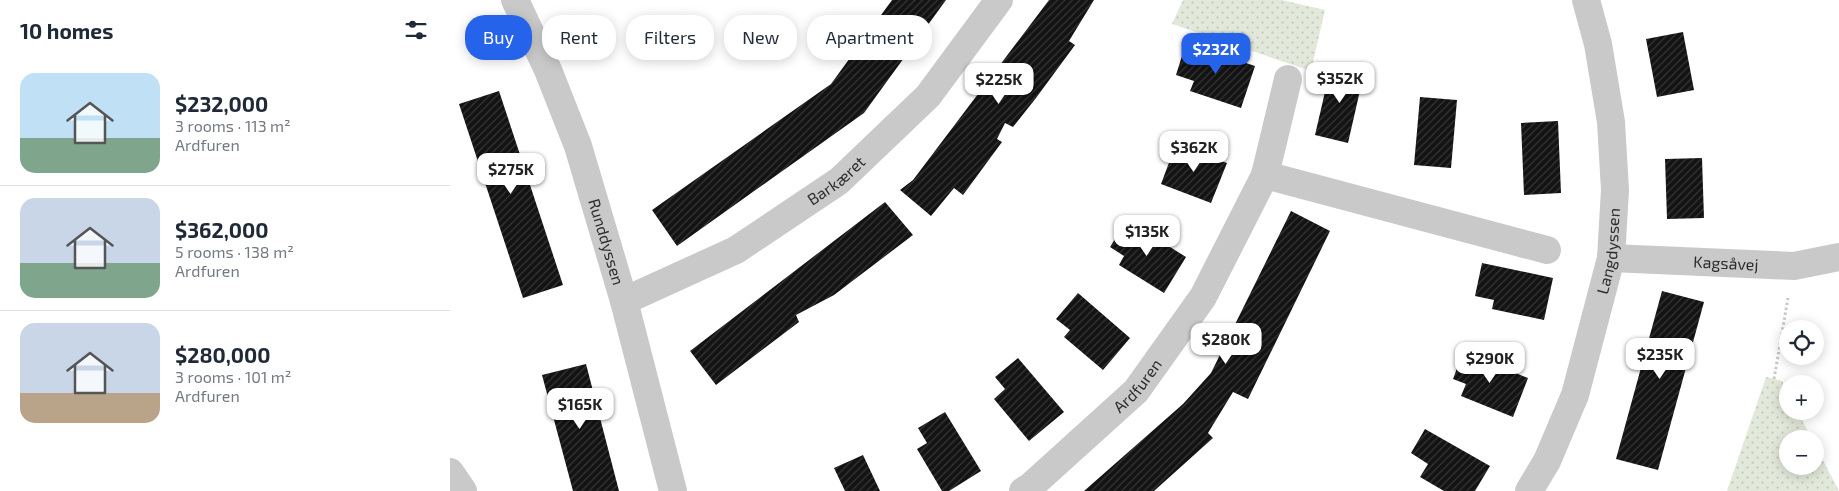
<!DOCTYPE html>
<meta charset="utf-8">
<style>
body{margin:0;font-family:"Exo 2",sans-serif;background:#f6f6f7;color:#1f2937;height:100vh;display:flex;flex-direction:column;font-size:19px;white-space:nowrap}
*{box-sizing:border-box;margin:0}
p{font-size:16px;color:#747a83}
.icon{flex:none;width:28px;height:28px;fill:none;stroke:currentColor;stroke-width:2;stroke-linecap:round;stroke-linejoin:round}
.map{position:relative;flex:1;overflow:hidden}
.panel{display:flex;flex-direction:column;background:#fff;width:450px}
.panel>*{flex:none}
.hud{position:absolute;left:15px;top:15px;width:475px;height:45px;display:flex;gap:10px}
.tools{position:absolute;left:1329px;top:320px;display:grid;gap:10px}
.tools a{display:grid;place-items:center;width:45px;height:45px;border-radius:50%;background:#fff;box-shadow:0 2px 12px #0003;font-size:25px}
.price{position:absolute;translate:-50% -42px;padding:0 11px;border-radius:10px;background:#fff;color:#222;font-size:16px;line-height:32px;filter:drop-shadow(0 1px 2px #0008)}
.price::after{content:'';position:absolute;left:50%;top:30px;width:15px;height:11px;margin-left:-8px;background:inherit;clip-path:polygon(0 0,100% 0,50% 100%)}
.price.on{background:#2563eb;color:#fff}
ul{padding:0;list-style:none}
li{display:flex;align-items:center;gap:15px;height:125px;padding:0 20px}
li+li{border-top:1px solid #e0e1e3}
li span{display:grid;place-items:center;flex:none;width:140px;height:100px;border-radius:15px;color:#555}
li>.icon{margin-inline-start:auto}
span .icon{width:60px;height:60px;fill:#fffc;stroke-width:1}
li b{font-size:21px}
h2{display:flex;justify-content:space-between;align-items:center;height:60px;padding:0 20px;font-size:21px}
.chip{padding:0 18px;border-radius:20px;background:#fff;box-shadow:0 2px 12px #0003;font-size:18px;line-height:45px}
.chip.on{background:#2563eb;color:#fff}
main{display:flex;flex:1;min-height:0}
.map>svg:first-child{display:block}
.grass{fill:url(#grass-dots)}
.building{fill:url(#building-hatch)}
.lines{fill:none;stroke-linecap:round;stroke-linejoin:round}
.path{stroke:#c9c9c9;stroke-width:3;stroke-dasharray:2.5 2.5;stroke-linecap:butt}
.minor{stroke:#c9c9c9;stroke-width:28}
.labels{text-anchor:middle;stroke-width:5;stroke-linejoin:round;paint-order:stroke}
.street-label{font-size:16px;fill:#2c2c2c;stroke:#fff}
</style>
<main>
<section class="panel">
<h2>10 homes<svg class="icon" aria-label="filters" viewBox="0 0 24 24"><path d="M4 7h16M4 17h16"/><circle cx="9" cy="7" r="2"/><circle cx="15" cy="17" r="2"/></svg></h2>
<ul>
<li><span style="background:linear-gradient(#bfe0f5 65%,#7fa58c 0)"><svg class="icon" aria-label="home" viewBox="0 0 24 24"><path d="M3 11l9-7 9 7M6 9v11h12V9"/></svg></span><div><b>$232,000</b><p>3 rooms · 113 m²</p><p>Ardfuren</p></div></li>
<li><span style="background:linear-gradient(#c9d6e8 65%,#7fa58c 0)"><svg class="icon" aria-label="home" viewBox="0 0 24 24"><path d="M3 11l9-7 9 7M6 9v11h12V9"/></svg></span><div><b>$362,000</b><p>5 rooms · 138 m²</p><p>Ardfuren</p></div></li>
<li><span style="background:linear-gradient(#c9d6e8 70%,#b9a48a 0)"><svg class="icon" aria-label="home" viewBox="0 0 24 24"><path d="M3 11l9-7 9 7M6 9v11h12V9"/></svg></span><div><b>$280,000</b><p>3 rooms · 101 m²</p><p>Ardfuren</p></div></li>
</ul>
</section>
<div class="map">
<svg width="1389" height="491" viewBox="0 0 1389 491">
<defs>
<pattern id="grass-dots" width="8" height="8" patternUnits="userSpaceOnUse" patternTransform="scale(1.25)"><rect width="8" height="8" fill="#e2e9da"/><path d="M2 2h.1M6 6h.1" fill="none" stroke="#c2c8bb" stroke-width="1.8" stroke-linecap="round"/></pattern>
<pattern id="building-hatch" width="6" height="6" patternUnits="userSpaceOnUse" patternTransform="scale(1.25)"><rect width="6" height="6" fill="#131313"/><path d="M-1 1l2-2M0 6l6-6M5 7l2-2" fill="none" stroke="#363636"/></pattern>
</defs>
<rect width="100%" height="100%" fill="#fff"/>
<path class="grass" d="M733,0H832L875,10L861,71L722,24Z
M1316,377L1332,381L1337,392L1338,411H1347L1362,439H1338V466H1365V445L1389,491H1277Z"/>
<path class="building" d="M442,0H496L414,113L227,246L202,210L381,84Z
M599,0H644L619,41L625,45L586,98L563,127L555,123L547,139L552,142L513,195L504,188L481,216L450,190L463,180Z
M1233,32L1244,90L1207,97L1196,39Z
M736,43L805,66L791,108L740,91L744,81L726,75Z
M881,66L914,73L898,143L865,135Z
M49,91L113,285L73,298L9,104Z
M970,97L1007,100L1001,168L964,165Z
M1108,121L1111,193L1074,195L1071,123Z
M726,144L777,163L761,203L711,184Z
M1252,158L1254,218L1217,219L1215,159Z
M435,202L463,235L384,295L346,315L349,322L266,385L240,351Z
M841,211L880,231L798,399L783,392L758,433L763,438L704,491H634L733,404L761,373Z
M677,220L736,257L714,293L669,265L674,256L660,247Z
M1032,263L1103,278L1094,320L1042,309L1044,300L1025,296Z
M1212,291L1254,302L1208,470L1166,459Z
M628,293L680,338L653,370L614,337L620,330L606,319Z
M1013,352L1078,378L1063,417L1011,396L1016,384L1003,379Z
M568,358L614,412L579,441L544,399L555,389L545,377Z
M136,364L169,491H123L92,375Z
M495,412L531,471L499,491H492L467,449L477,443L468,428Z
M975,429L1040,466L1025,491H994L970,477L978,464L961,453Z
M413,455L430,491H395L384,468Z"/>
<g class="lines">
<path class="path" d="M1324,379L1338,298"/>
<g class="minor">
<path id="s1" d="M65,0L98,70L128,146L174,301L223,491"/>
<path d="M815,175L1097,250"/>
<path id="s2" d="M1161,258L1344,266L1389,257"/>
<path id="s3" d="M174,301L286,250L389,181L478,96L549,0"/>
<path d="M0,472L13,491"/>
<path id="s4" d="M573,491L581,486L686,391L753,297L815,175L838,79"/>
<path id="s5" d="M1079,491L1097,461L1125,395L1161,258L1165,190L1161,122L1148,44L1136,0"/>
</g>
</g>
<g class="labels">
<g class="street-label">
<text dy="6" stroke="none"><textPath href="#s3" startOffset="245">Barkæret</textPath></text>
<text dy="6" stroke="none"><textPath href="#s1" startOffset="259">Runddyssen</textPath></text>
<text dy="6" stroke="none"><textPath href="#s5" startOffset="255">Langdyssen</textPath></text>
<text dy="6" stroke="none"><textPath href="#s2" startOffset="115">Kagsåvej</textPath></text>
<text dy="6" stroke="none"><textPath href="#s4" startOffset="156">Ardfuren</textPath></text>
</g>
</g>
</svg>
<div class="tools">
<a><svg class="icon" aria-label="locate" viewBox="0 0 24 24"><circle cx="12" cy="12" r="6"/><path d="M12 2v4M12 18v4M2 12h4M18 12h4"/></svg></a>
<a>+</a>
<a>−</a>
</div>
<b class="price on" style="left:766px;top:75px">$232K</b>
<b class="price" style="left:890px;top:104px">$352K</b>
<b class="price" style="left:549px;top:105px">$225K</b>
<b class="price" style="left:744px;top:173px">$362K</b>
<b class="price" style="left:61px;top:195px">$275K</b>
<b class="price" style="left:697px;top:257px">$135K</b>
<b class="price" style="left:776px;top:365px">$280K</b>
<b class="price" style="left:1210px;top:380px">$235K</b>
<b class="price" style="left:1040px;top:384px">$290K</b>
<b class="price" style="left:130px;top:430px">$165K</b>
<div class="hud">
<a class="chip on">Buy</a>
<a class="chip">Rent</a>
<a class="chip">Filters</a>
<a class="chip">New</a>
<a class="chip">Apartment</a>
</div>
</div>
</main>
